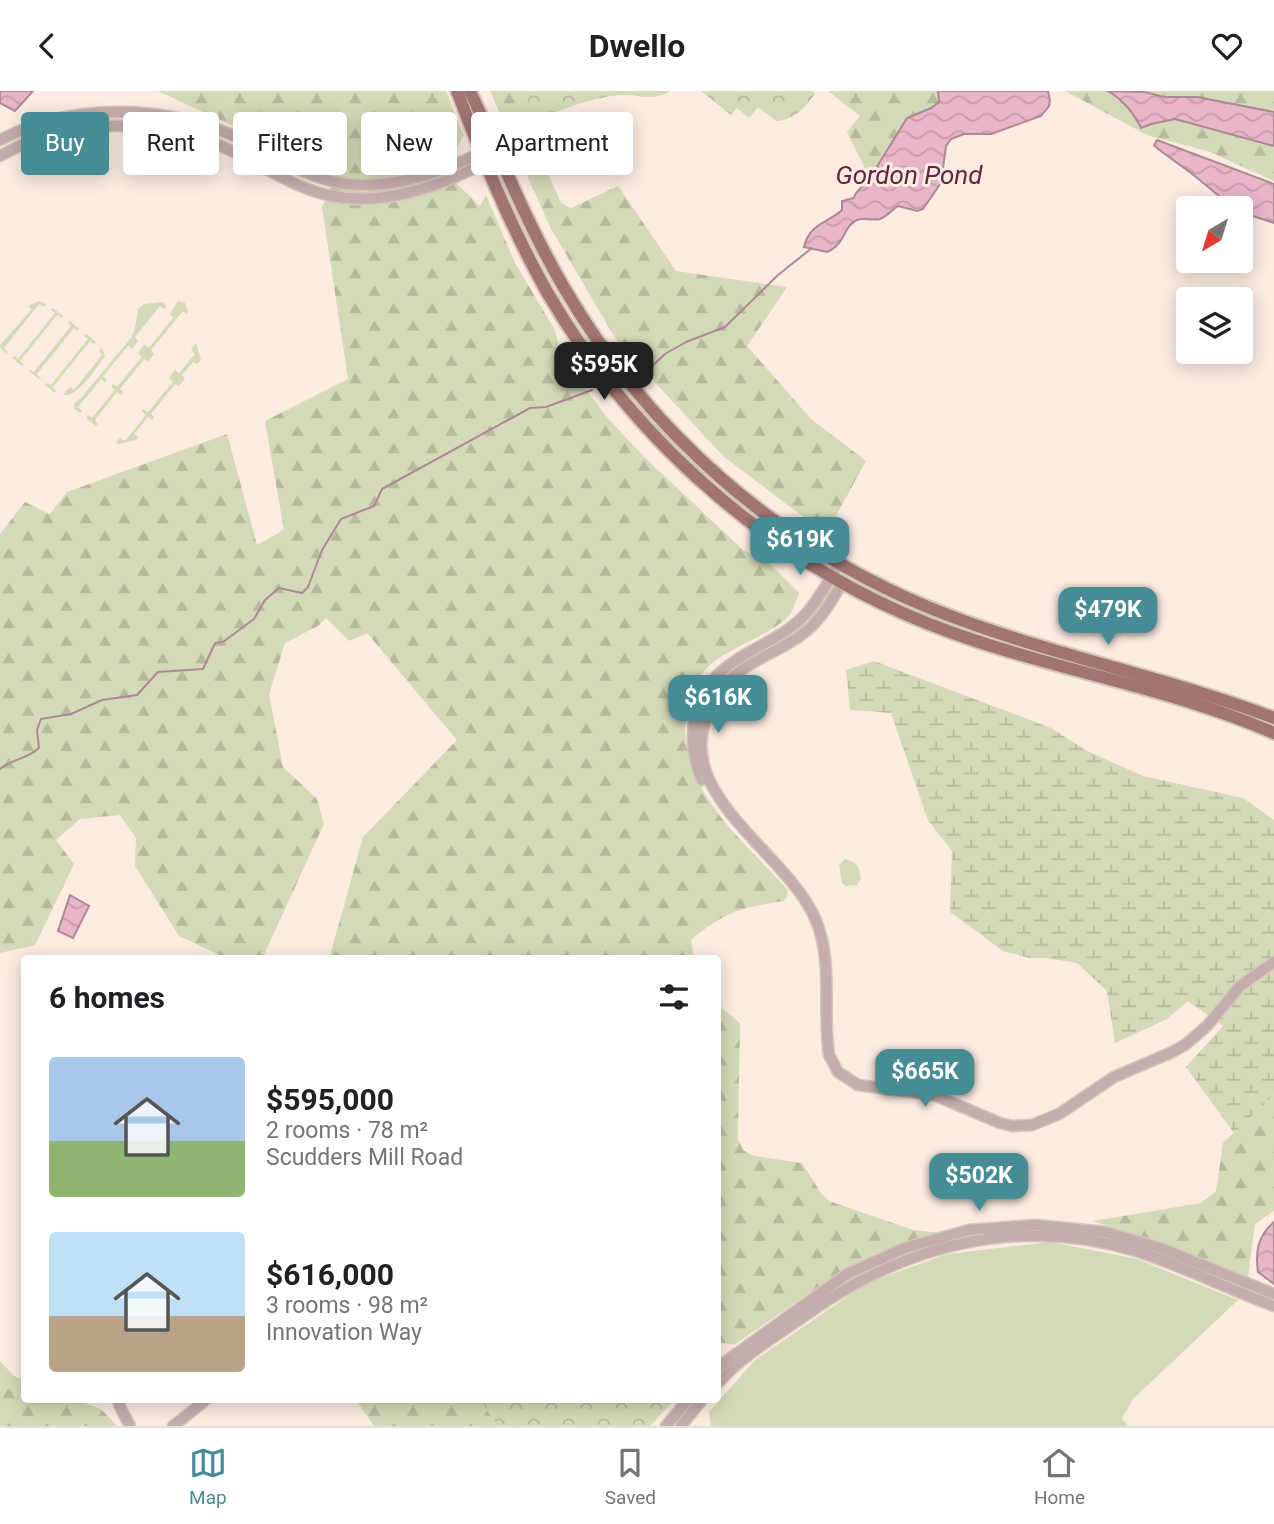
<!DOCTYPE html>
<meta charset="utf-8">
<style>
body{margin:0;font-family:Roboto,sans-serif;background:#f2f2f2;color:#202124;height:100vh;display:flex;flex-direction:column;font-size:26px;white-space:nowrap}
*{box-sizing:border-box;margin:0}
p{font-size:23px;color:#757577}
.icon{flex:none;width:38px;height:38px;fill:none;stroke:currentColor;stroke-width:2;stroke-linecap:round;stroke-linejoin:round}
.map{position:relative;flex:1;overflow:hidden}
.panel{position:absolute;left:21px;top:864px;width:700px;height:448px;display:flex;flex-direction:column;background:#fff;border-radius:7px;box-shadow:0 4px 18px #0003}
.panel>*{flex:none}
.top-card{position:absolute;left:21px;top:21px;width:700px;height:63px;display:flex;gap:14px}
.needle{width:46px;rotate:218deg}
.controls{position:absolute;left:1176px;top:105px;display:grid;gap:14px}
.controls a{display:grid;place-items:center;width:77px;height:77px;border-radius:7px;background:#fff;box-shadow:0 4px 18px #0003;font-size:35px}
.price{position:absolute;translate:-50% -60px;padding:0 16px;border-radius:14px;background:#458c95;color:#fff;font-size:23px;line-height:46px;filter:drop-shadow(0 2px 4px #0008)}
.price::after{content:'';position:absolute;left:50%;top:42px;width:21px;height:16px;margin-left:-10px;background:inherit;clip-path:polygon(0 0,100% 0,50% 100%)}
.price.on{background:#222;color:#fff}
ul{padding:0;list-style:none}
li{display:flex;align-items:center;gap:21px;height:175px;padding:0 28px}
li span{display:grid;place-items:center;flex:none;width:196px;height:140px;border-radius:7px;color:#555}
li>.icon{margin-inline-start:auto}
span .icon{width:84px;height:84px;fill:#fffc;stroke-width:1}
li b{font-size:30px}
h2{display:flex;justify-content:space-between;align-items:center;height:84px;padding:0 28px;font-size:30px}
.pill{padding:0 24px;border-radius:7px;background:#fff;box-shadow:0 4px 18px #0003;font-size:24px;line-height:63px}
.pill.on{background:#458c95;color:#fff}
header{display:flex;justify-content:space-between;align-items:center;height:91px;padding:0 28px;background:#fff;font-size:32px;font-weight:700}
.tabs{display:flex;justify-content:space-around;align-items:center;height:98px;border-top:2px solid #e0e0e0;background:#fff;font-size:19px;color:#757577}
.tabs a{display:grid;justify-items:center;gap:4px}
.tabs .on{color:#458c95}
.map>svg:first-child{display:block}
.grass{fill:#d4d9b7}
.forest{fill:url(#forest-firs)}
.wetland{fill:url(#wetland-marsh)}
.park{fill:url(#park-crowns)}
.water{fill:url(#water-waves);stroke:#ad8895;stroke-width:2}
.lines{fill:none;stroke-linecap:round;stroke-linejoin:round}
.stream{stroke:#ad8895;stroke-width:2}
.minor-casing{stroke:#d4c6bd;stroke-width:13}
.major-casing{stroke:#d4c6bd;stroke-width:16}
.minor{stroke:#c5adab;stroke-width:10}
.major{stroke:#a07572;stroke-width:12}
.labels{text-anchor:middle;stroke-width:6;stroke-linejoin:round;paint-order:stroke}
.water-label{font-size:26px;font-style:italic;fill:#622642;stroke:#fbebe1}
</style>
<header><svg class="icon" aria-label="back" viewBox="0 0 24 24"><path d="M15 5l-7 7 7 7"/></svg>Dwello<svg class="icon" aria-label="heart" viewBox="0 0 24 24"><path d="M12 20l-8-8c-3-5 5-10 8-4 3-6 11-1 8 4z"/></svg></header>
<div class="map">
<svg width="1274" height="1335" viewBox="0 0 1274 1335">
<defs>
<pattern id="forest-firs" width="22" height="20" patternUnits="userSpaceOnUse" patternTransform="scale(1.75)"><rect width="22" height="20" fill="#d4d9b7"/><path d="M5 1l3.5 6h-7zM16 11l3.5 6h-7z" fill="#b6ba9d"/></pattern>
<pattern id="wetland-marsh" width="20" height="14" patternUnits="userSpaceOnUse" patternTransform="scale(1.75)"><rect width="20" height="14" fill="#d4d9b7"/><path d="M1 5h8M5 5V1M11 12h8M15 12V8" fill="none" stroke="#b6ba9d"/></pattern>
<pattern id="park-crowns" width="20" height="18" patternUnits="userSpaceOnUse" patternTransform="scale(1.75)"><rect width="20" height="18" fill="#d4d9b7"/><path d="M2 6a3 3 0 1 1 6 0M12 15a3 3 0 1 1 6 0" fill="none" stroke="#b6ba9d"/></pattern>
<pattern id="water-waves" width="16" height="10" patternUnits="userSpaceOnUse" patternTransform="scale(1.75)"><rect width="16" height="10" fill="#e8b5c9"/><path d="M0 5q4-4 8 0t8 0" fill="none" stroke="#c79bac"/></pattern>
</defs>
<rect width="100%" height="100%" fill="#fbebe1"/>
<path class="grass" d="M39,210L46,213L44,216L39,213L4,257L8,261L6,262L0,257V254L32,218L28,215Z
M178,210L185,212L188,221L187,223L183,220L151,259L154,263L148,271L144,268L120,298L123,301L121,304L117,301L95,329L98,333L96,335L86,327L88,324L92,327L115,299L111,295L113,293L117,296L142,266L138,262L144,254L149,257L173,227L170,223Z
M164,211L166,216L164,218L160,215L135,246L138,250L132,258L128,255L103,285L107,289L105,291L101,288L78,316L82,320L80,322L75,318L74,313L82,306L131,247L135,237L138,218L144,213Z
M53,217L63,225L62,227L57,224L20,270L24,273L22,275L12,267L14,265L18,268L55,222L51,219Z
M70,230L79,238L78,240L74,237L37,283L40,287L39,288L29,280L30,279L34,281L71,235L68,232Z
M86,243L96,251L94,253L90,250L53,296L56,300L55,302L45,294L47,292L51,294L88,248L84,245Z
M196,252L201,269L197,273L193,271L182,284L185,288L179,295L175,293L151,323L154,326L152,329L148,326L134,343L138,346L136,349L118,353L116,351L120,347L125,350L146,324L142,320L143,318L148,321L173,291L169,287L175,279L179,282L195,263L191,259Z
M102,256L105,265C95,277 80,306 63,304L70,296L74,299L102,264L99,260Z
M860,493L935,527L1214,608L1122,588L989,550L947,535L858,495Z
M845,768C858,772 859,775 861,788L857,794L846,795L842,792L839,774Z
M1051,1151L1137,1168L1238,1209L1133,1308L1122,1327L1128,1335H711L709,1321L755,1269L867,1192L947,1163Z"/>
<path class="forest" d="M158,0H446L464,44L451,67L456,92L480,115L486,104L515,172L555,239L559,257L569,275L606,325L644,366L742,458L771,474L799,502C796,509 793,521 788,526C773,541 738,554 719,567C697,582 686,603 685,630C683,703 741,747 787,798L788,804L784,810C740,817 726,820 691,849L694,868H329L363,746L457,649L367,542L349,550L326,527L318,535L285,552L269,603L283,676L317,708L324,733L262,868H228L179,845L135,775L136,747L120,724L80,728L56,749L74,773L35,854L0,862V443L25,411L50,423L67,401L227,343L257,454L284,439L265,330L348,288L322,116L337,83Z
M490,0H515L527,33L561,112L571,117L618,95L676,180L787,196L747,255L811,328L866,370L826,443L723,365L617,250L550,136Z
M828,0H938L939,11L931,17L907,27L870,87L847,41L860,25Z
M1065,0H1108L1122,9L1134,23L1151,33L1175,28L1274,55V90L1210,61L1147,44Z
M1131,0H1274V21L1197,6H1164L1145,1Z
M718,914L740,932L738,1048L743,1059L754,1065L802,1072L821,1102L829,1110L913,1139L942,1142L874,1163L827,1190L734,1254L718,1251Z
M1274,1004V1120L1255,1133L1248,1186L1093,1130L1201,1112L1216,1100L1223,1052Z
M0,1270L14,1285L24,1289V1309H77L101,1318L117,1335H0Z
M356,1309H480L498,1335H374Z"/>
<path class="wetland" d="M874,570L1051,637L1087,660L1143,685L1243,707L1274,729V1004L1234,1042L1186,976L1223,935L1188,910L1167,928L1115,952L1107,900L1077,872L1046,867H1029L1003,860L950,821L952,760L928,729L891,622L850,619L846,579Z"/>
<path class="park" d="M515,0H670C655,11 639,3 622,4C589,6 557,21 527,33Z
M701,0H813L815,3C804,17 795,29 776,30L758,16L749,27L737,17L731,24Z
M480,1309H675L650,1335H498Z"/>
<path class="water" d="M0,0H33L15,20L0,12Z
M938,0H1048L1050,9L1049,15L1041,25L991,43H964L951,48L946,55L941,92L923,118L917,120L898,115C892,119 887,125 880,128C873,130 864,126 857,129C842,136 847,152 827,161L804,156C809,133 828,132 842,119V110L854,107L856,102L870,87L907,27L931,17L939,11Z
M1108,0L1145,1L1164,6H1197L1274,21V55L1175,28L1151,33L1141,37C1133,21 1124,10 1108,0Z
M1157,49L1274,93V132L1241,121V117H1234L1191,82L1158,58L1154,54Z
M70,804L89,815L73,847L58,840Z
M1274,1131V1193L1258,1181C1255,1160 1258,1145 1274,1131Z"/>
<g class="lines">
<path class="stream" d="M649,278L665,263L686,251L725,236L778,184L812,157
M0,678C13,667 26,669 39,657L37,639L41,628L71,623L102,609L137,604L158,581L203,578L215,552L223,551L254,528L265,509L279,497L302,502L308,496L322,459L341,428L374,415L382,398L530,317L546,316L592,299"/>
<g class="minor-casing">
<path id="minor" d="M0,49C71,12 158,13 232,44C264,57 293,80 327,89C379,104 440,83 486,59
M0,65C63,28 148,26 216,53C255,68 290,97 332,105C388,116 451,92 499,64
M842,492C831,511 819,532 800,545C773,564 736,574 718,603C656,697 782,754 815,827C834,871 822,918 829,964L838,981L858,994L934,1004L1000,1032L1012,1035L1032,1034L1059,1023L1114,986L1170,962L1185,954L1207,935L1240,895L1274,871
M702,689C683,645 694,596 735,570C754,557 777,548 795,533C814,518 826,493 840,472
M718,1276L847,1183L905,1157L969,1139L1035,1134L1105,1141L1160,1157L1274,1203
M718,1292C742,1265 776,1245 806,1224C903,1154 1019,1124 1136,1160C1183,1175 1228,1198 1274,1215
M119,1309V1314L130,1335
M173,1335L206,1309
M666,1335L688,1309
M681,1335L702,1309"/>
</g>
<g class="major-casing">
<path id="major" d="M457,0C483,68 511,137 547,201C637,356 784,482 953,542C1058,580 1171,597 1274,642
M470,0C501,67 528,136 566,200C649,341 777,454 930,517C1040,562 1161,584 1274,627"/>
</g>
<use href="#minor" class="minor"/>
<use href="#major" class="major"/>
</g>
<g class="labels">
<g class="water-label">
<text x="909" y="93">Gordon Pond</text>
</g>
</g>
</svg>
<div class="controls">
<a><svg class="needle" viewBox="-14 -14 28 28"><path d="M0-13l5 13h-10z" fill="#e53935"/><path d="M0 13l5-13h-10z" fill="#757577"/></svg></a>
<a><svg class="icon" aria-label="layers" viewBox="0 0 24 24"><path d="M12 4l9 5-9 5-9-5zM3 14l9 5 9-5"/></svg></a>
</div>
<b class="price on" style="left:604px;top:311px">$595K</b>
<b class="price" style="left:800px;top:486px">$619K</b>
<b class="price" style="left:1108px;top:556px">$479K</b>
<b class="price" style="left:718px;top:644px">$616K</b>
<b class="price" style="left:925px;top:1018px">$665K</b>
<b class="price" style="left:979px;top:1122px">$502K</b>
<div class="top-card">
<a class="pill on">Buy</a>
<a class="pill">Rent</a>
<a class="pill">Filters</a>
<a class="pill">New</a>
<a class="pill">Apartment</a>
</div>
<section class="panel">
<h2>6 homes<svg class="icon" aria-label="filters" viewBox="0 0 24 24"><path d="M4 7h16M4 17h16"/><circle cx="9" cy="7" r="2"/><circle cx="15" cy="17" r="2"/></svg></h2>
<ul>
<li><span style="background:linear-gradient(#a9c7e8 60%,#8fb573 0)"><svg class="icon" aria-label="home" viewBox="0 0 24 24"><path d="M3 11l9-7 9 7M6 9v11h12V9"/></svg></span><div><b>$595,000</b><p>2 rooms · 78 m²</p><p>Scudders Mill Road</p></div></li>
<li><span style="background:linear-gradient(#bfe0f5 60%,#b9a48a 0)"><svg class="icon" aria-label="home" viewBox="0 0 24 24"><path d="M3 11l9-7 9 7M6 9v11h12V9"/></svg></span><div><b>$616,000</b><p>3 rooms · 98 m²</p><p>Innovation Way</p></div></li>
</ul>
</section>
</div>
<nav class="tabs">
<a class="on"><svg class="icon" aria-label="map" viewBox="0 0 24 24"><path d="M3 6l6-2 6 2 6-2v14l-6 2-6-2-6 2zM9 4v14M15 6v14"/></svg>Map</a>
<a><svg class="icon" aria-label="saved" viewBox="0 0 24 24"><path d="M7 4h10v16l-5-4-5 4z"/></svg>Saved</a>
<a><svg class="icon" aria-label="home" viewBox="0 0 24 24"><path d="M3 11l9-7 9 7M6 9v11h12V9"/></svg>Home</a>
</nav>
